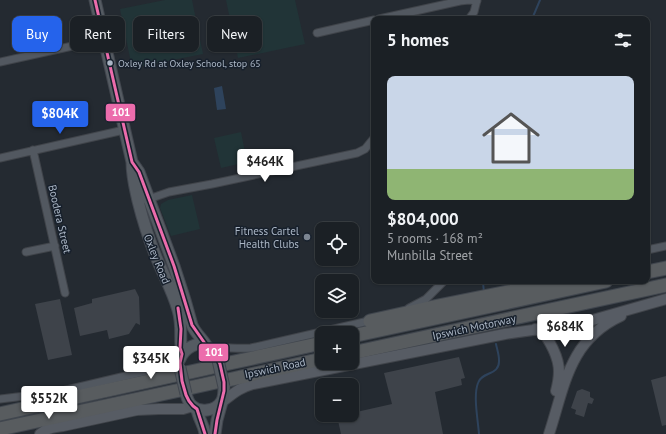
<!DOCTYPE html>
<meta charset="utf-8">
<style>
body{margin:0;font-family:"PT Sans",sans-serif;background:#282d32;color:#f1f3f6;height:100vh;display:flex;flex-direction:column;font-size:15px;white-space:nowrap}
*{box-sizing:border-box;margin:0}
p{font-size:13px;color:#a0a3a7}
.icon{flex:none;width:22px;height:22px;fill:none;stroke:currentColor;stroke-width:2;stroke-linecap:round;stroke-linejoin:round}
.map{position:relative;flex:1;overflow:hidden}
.details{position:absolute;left:371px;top:16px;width:279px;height:268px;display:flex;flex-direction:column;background:#1b2025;border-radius:8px;box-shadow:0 1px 3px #0004,0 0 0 1px #393e42}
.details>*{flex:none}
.guide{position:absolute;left:12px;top:16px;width:299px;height:36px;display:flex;gap:8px}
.controls{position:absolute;left:315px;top:222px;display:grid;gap:8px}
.controls a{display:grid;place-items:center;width:44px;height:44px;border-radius:8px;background:#1b2025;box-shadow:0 1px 3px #0004,0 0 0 1px #393e42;font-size:20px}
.price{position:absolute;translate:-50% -34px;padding:0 9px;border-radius:4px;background:#fff;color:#222;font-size:13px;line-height:26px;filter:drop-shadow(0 1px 2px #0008)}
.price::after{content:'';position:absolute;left:50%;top:24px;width:12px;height:9px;margin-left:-6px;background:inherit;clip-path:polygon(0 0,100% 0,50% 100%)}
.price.selected{background:#2563eb;color:#fff}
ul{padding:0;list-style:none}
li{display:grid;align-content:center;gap:8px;height:212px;padding:0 16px}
li span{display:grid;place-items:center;height:124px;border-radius:8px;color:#555}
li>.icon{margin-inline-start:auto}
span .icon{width:72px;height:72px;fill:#fffc;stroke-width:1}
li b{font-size:17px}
h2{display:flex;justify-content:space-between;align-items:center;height:48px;padding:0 16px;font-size:17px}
.chip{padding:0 14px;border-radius:8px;background:#1b2025;box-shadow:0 1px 3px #0004,0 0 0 1px #393e42;font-size:14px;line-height:36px}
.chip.selected{background:#2563eb;color:#fff}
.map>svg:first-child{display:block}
.green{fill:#213437}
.water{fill:#2e435c}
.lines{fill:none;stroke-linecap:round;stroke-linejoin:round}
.stream{stroke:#2e435c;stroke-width:2}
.building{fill:#3e434a}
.minor-casing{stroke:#40444a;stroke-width:9}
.secondary-casing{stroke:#40444a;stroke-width:12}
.primary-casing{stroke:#41464e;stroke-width:13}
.motorway-casing{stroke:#40464e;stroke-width:15}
.minor{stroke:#525860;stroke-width:7}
.secondary{stroke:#575c64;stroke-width:10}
.primary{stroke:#555b62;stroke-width:11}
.motorway{stroke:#585c5f;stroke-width:13}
.primary-bridge-casing{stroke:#41464e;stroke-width:13;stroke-linecap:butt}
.primary-bridge{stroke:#555b62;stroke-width:11}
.bus-1-casing{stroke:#17202c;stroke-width:6}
.bus-1{stroke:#ec6cac;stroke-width:3}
.bus-dot{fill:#abb6c5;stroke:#17202c;stroke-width:1.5}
.poi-dot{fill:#7c8591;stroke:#17202c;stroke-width:1.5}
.labels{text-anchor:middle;stroke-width:3;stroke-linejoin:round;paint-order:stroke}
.bus-label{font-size:10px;fill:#abb6c5;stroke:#17202c;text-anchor:start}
.street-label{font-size:11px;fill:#abb6c5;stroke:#17202c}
.poi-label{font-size:11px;fill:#abb6c5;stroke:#17202c;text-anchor:end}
.line-badge{stroke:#17202c;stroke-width:1.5}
.badge-label{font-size:11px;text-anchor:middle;font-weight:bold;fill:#fff}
</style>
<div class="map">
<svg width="666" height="434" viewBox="0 0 666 434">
<rect width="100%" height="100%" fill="#242a31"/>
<path class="green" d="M165,0H192L203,54L132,68L120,9Z
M226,0H295L305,44L238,58Z
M241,132L247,162L221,168L214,138Z
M192,195L200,229L171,236L160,208L161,204L168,200Z"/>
<path class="water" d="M222,86L226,109L217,110L214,88Z"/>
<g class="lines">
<path class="stream" d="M532,19L540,0
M483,283L484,292
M479,434C478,420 473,396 478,383C482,371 500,376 499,360C499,354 497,349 496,344"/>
</g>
<path class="building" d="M135,289L139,297L140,325L136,323L129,334L109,339L107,330L80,336L74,308L92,303V299Z
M60,299L72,355L48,360L35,304Z
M459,357L465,378L461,379L462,385L435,392L443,434H341L337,416L342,415H352V413L392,404L384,373Z
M666,376V425L662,426L651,380Z
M582,389L590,392V397L594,399L592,404L588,403L584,417L575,414L576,410L571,408L577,391Z"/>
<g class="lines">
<g class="minor-casing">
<path id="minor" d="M379,19L460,1L469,0L477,1
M469,19L474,12L477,0
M317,33L374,20
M0,62L104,39
M33,150L65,293
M0,158L124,130
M146,200L169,192L212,184L357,153L365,149L374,138
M647,250L666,246
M26,252L55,246
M409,308L426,299L444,281
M210,348C224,347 237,349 251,348L373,320
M0,399L58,392L168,366L180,361"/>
</g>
<g class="secondary-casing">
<path id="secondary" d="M535,329C544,332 546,336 550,343C560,361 561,372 556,391
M222,402C234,393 239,388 253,384L505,334L582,323L666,299
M40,434C47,428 54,427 63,426L137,410L159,409H183L193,406
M549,434C565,385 569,340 621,316"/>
</g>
<g class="primary-casing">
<path id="primary" d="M95,0L132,162C132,177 135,187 138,201C143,221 149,240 157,259C164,276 173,292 178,310C183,326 179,339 182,355
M132,162L139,172L174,266L185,300L192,325C195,333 202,338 206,345
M180,359C184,349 198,339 208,347C213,350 216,355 218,360
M186,394C187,398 189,403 192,406C200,413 215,411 221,402C224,398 224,391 224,387
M197,409C198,418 204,425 205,434
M215,434L217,420L222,402"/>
</g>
<g class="motorway-casing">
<path id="motorway" d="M647,272L666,268
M370,321L438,306L564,281
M352,336L606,281
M352,353L666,285
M225,364L322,343
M186,373L213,367
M228,380L322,359
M189,388L216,382
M0,414L176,375
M0,429L180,390"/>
</g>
<use href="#minor" class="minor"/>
<use href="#secondary" class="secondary"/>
<use href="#primary" class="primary"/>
<use href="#motorway" class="motorway"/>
<g class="primary-bridge-casing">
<path id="primary-bridge" d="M218,360L224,387
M180,368L186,394"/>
</g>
<use href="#primary-bridge" class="primary-bridge"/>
<g class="bus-1-casing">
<path id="bus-1" d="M95,0L132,162L139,172L174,266L192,325L206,345L210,348L216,355L220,364L224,382V391L217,420L215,434
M178,308L181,329L180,348L182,354L180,363L182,381L186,395L189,401L193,406L197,409L205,434"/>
</g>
<use href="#bus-1" class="bus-1"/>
</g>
<circle class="bus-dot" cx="110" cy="63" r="3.5"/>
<circle class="poi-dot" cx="307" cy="237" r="4"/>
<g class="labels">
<g class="bus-label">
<text x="118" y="67">Oxley Rd at Oxley School, stop 65</text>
</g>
<g class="street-label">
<text transform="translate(60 219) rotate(77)" y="4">Boodera Street</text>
<text transform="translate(157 259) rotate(68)" y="4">Oxley Road</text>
<text transform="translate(474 327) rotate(-12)" y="4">Ipswich Motorway</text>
<text transform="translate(275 368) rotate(-12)" y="4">Ipswich Road</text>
</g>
<g class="poi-label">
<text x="299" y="235">Fitness Cartel<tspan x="299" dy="13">Health Clubs</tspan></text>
</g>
</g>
<g class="line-badge">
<rect x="105" y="103" width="31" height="19" rx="4" fill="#ec6cac"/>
<rect x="198" y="343" width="31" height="19" rx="4" fill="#ec6cac"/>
</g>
<g class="badge-label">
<text x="121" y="116">101</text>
<text x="214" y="356">101</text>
</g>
</svg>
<div class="controls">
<a><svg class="icon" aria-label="locate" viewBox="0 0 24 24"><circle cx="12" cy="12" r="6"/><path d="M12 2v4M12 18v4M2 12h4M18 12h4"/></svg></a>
<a><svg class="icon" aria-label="layers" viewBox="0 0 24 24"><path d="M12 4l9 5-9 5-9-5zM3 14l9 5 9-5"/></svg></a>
<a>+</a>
<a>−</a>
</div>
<b class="price selected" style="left:60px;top:135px">$804K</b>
<b class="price" style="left:265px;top:183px">$464K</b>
<b class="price" style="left:565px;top:348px">$684K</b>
<b class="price" style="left:151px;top:380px">$345K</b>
<b class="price" style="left:49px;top:420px">$552K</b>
<div class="guide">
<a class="chip selected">Buy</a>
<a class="chip">Rent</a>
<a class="chip">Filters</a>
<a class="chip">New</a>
</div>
<section class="details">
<h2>5 homes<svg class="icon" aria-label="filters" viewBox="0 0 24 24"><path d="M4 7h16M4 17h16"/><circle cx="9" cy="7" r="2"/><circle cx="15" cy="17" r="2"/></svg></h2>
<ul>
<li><span style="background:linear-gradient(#c9d6e8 75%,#8fb573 0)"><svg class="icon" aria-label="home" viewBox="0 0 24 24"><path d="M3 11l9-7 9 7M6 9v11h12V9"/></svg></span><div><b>$804,000</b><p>5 rooms · 168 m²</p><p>Munbilla Street</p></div></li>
</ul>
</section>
</div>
